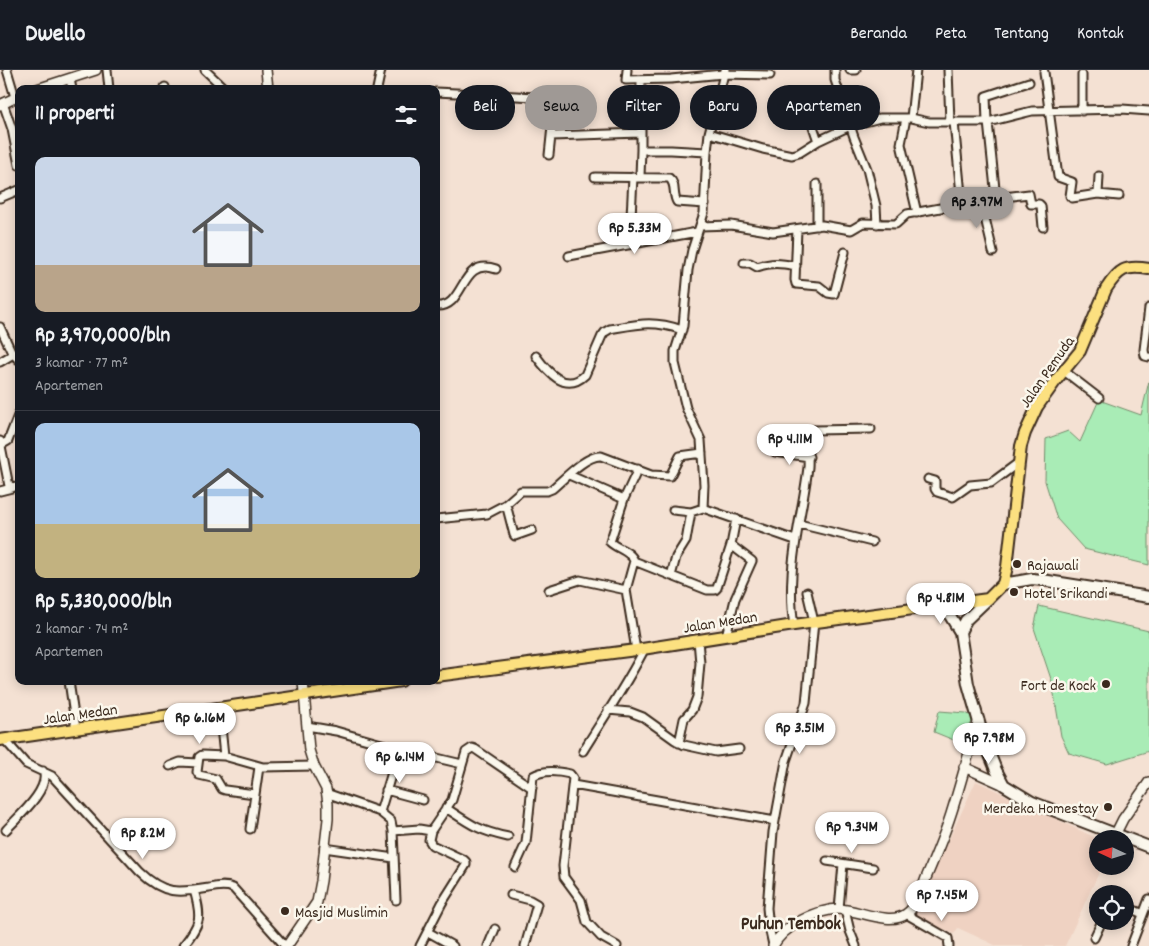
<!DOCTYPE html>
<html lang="id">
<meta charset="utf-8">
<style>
body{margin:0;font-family:Dekko,sans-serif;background:#20242c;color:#f1f3f6;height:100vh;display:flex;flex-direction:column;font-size:19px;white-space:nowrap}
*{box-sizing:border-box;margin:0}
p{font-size:16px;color:#9ea1a6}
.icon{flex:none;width:28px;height:28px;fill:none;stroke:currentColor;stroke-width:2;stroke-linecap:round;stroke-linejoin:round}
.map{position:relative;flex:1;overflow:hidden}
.side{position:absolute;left:15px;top:15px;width:425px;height:600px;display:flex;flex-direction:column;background:#171b24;border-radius:10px;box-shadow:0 2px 12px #0003}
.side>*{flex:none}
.top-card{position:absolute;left:455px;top:15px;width:475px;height:45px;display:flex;gap:10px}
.needle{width:32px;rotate:274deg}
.buttons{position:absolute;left:1089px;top:760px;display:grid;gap:10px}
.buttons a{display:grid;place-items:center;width:45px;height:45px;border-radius:50%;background:#171b24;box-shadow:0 2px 12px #0003;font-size:25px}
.price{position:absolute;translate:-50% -42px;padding:0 11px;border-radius:18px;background:#fff;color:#222;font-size:16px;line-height:32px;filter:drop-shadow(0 1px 2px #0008)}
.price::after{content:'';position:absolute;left:50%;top:30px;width:15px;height:11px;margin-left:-8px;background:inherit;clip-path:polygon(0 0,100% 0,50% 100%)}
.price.selected{background:#9f9995;color:#111}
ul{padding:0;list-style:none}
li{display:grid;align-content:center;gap:10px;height:265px;padding:0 20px}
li+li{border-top:1px solid #363941}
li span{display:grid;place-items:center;height:155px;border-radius:10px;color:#555}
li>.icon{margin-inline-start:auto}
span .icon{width:90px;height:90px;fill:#fffc;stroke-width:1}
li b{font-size:21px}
h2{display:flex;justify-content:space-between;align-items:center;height:60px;padding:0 20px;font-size:21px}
.pill{padding:0 18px;border-radius:22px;background:#171b24;box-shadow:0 2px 12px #0003;font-size:18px;line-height:45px}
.pill.selected{background:#9f9995;color:#111}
header{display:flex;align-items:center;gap:30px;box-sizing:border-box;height:70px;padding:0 25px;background:#171b24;border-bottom:1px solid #363941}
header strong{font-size:24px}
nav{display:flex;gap:28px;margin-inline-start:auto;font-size:18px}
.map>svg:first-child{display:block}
.built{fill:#efd2c2}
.green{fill:#a9ecb6;stroke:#728b6a}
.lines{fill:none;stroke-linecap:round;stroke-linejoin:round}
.minor-casing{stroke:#3b2a1e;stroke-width:11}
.tertiary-casing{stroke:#3b2a1e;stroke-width:12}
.secondary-casing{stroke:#3b2a1e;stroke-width:14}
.primary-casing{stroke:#3b2a1e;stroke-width:14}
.minor{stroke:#fbf7ec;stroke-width:7}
.tertiary{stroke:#fbf7ec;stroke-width:9}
.secondary{stroke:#fbf7ec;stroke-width:10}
.primary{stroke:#fce080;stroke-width:10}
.poi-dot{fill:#3b2a1e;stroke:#fbf7ec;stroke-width:2}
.labels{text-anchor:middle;stroke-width:5;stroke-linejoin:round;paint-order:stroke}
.street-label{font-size:16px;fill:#3b2a1e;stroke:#fbf7ec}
.poi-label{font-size:16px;fill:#3b2a1e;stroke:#fbf7ec;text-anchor:start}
.quarter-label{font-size:19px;font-weight:bold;fill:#3b2a1e;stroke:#fbf7ec}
</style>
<header>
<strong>Dwello</strong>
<nav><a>Beranda</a><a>Peta</a><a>Tentang</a><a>Kontak</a></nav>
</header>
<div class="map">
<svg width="1149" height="876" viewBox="0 0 1149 876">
<rect width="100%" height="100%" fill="#f4e1d3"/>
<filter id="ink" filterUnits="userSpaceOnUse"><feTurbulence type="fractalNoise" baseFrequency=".02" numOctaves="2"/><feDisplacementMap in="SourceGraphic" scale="10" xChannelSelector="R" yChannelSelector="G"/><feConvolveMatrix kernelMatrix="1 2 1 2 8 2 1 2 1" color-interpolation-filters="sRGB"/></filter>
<g filter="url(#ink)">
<path class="built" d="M976,711L1098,769V796H1102L1065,876H997L958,858L954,864L914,845Z"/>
<path class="green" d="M1149,311V495L1084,479L1057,449L1045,411L1046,369L1068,361L1080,372L1099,330L1141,345Z
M1039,536L1149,561V681L1107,694L1069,683L1061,666L1052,612L1034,558Z
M939,641L966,643L974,648L961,673L934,662Z"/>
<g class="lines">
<g class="minor-casing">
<path id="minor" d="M7,0L15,27
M107,0L109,19
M205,0L225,19
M627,0L626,10L671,9L723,4L770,5
M725,0L709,63L707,82L704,143L692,180L688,200L683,256L675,281V293L686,338L701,370L704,415L703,438L795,470
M835,0V10L854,67L867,99L876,136L877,154
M850,0H856
M948,0L950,52
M1044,2L1058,107L1072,112L1070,126L1072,128L1098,124L1119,126
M70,9L72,19
M641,10V80H671L707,82
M165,17V19
M377,19L381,0
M436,22L535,27C557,35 553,46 551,66L640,63
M795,26L802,28L804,30L818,71
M3,33L12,59L19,95
M1082,41V5
M906,48L901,74L917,143
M911,48L916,0
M954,52L962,135
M987,52L986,26L1029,12
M709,63L763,79L792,85L799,83L818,71L850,56L880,48H911L929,52H988
M549,85L551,66
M640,106L641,80
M595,107L669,108C677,114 672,124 677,132L705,134
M633,107L631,147L635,163L636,174
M817,114V156
M1098,124L1099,106
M0,128L19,120
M996,128L1029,124L1031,134H1039L1041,136L1043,157
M981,131L993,182
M700,156L731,155L773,162L822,155L851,160L863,153L896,154L907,144L996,128L988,52L1032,41L1122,39L1149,41
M797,159L795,210L796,214L819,216L828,223L834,224L845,182
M569,186L697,162
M744,193H750L757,197C772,192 780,193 796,196
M436,236C466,239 459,186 496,199
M1149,238L1144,280L1145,286L1149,287
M0,257L12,283L10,286L0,292
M12,283L19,290
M536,286C547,301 565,324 585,305L602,266L605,262L610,259C639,254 653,250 682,260
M1064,301L1099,328
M0,371L9,416L19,417
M1,375L8,371L19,343
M775,382L809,387
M569,405L624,429
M928,409L935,411V419L937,422L953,427L970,415L991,413L1018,393
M0,421L12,418
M506,434L514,465L515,466L532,460
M673,440L691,442L703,438
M436,449L487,444L506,434L521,421H547L552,419C564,409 586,385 601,386L651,405L670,406L680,386L702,383
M799,454L872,472
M634,491L707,520H715L717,518L731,475L736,449
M671,506L676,487L686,471L691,442
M549,520L580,510L626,520
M794,555C791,538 791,522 792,505C794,468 804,433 808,397C809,387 805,367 814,360L871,359
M726,566L735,529L752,491L731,475
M636,580L626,520L634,491C631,481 617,479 610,472L624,429L638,399
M69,611L76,659
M219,638L224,686
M608,640L630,642L643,647L675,670L684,675L716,682L739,679
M307,656L336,661L399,679L462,694
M4,669L26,694L52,706L140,802C164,825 178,823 209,818C218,816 225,815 233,818L285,876
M679,673L684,649L692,640L697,627L700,593L698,570
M583,681C604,647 627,614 645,578
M170,696L180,692L198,693
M573,715L775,751
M386,720L423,730
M326,723L380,742L391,751L393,761L396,830
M255,724L225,720L222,719L216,709L199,705L197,702L199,687L202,685L224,686L263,697L314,696
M446,738C470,754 479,761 508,767
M380,742L399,679
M250,759L259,697
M6,760C18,747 51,719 43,701
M393,761L419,759L431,761
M324,778L394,788
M827,791L873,798
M515,797L526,773L533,706C544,699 558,701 570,704L573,708L563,796L564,807L581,830L587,852L601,867L617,876
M511,825L530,830L537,834L525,876
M1125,836L1143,844
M839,839L843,794
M845,840L850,861L856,876
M906,844L948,868L949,876
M428,862L453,876
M1094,868L1102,851
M773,875L769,857L767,838L773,762L786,691L806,633L814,552L807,522
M183,876C201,853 202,848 194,820
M420,876L442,833L466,795V792L464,790L432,775L429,770L431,761L452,730L466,682L472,678L475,679L532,718
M488,876L495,859
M1131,876L1149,829"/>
</g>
<g class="tertiary-casing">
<path id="tertiary" d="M266,0L268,19
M37,19L96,0
M0,35L19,26
M964,697L1004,715
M1115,765L1123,749L1149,712
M287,876L317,832L321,811L328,749V734L326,719L314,696L309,680L303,611
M773,876C779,865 789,857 800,851C813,844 825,839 840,839C858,840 891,856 906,844C917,837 922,819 926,808C935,787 944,766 951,744C961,713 969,681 979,650"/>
</g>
<g class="secondary-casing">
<path id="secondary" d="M1003,514L1032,509L1042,510L1149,527
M943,534L960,562L968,614L984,670L996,700L1004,715L1032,732L1149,777
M960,562L966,550L988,529"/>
</g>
<g class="primary-casing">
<path id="primary" d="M436,606L636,580L794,555L988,529L1003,514L1007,497L1021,376L1025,363L1037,337L1057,309L1080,281L1106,219C1119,199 1125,195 1149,199
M0,670L401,611"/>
</g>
<use href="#minor" class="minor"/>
<use href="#tertiary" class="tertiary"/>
<use href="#secondary" class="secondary"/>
<use href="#primary" class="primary"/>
</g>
</g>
<g class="poi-dot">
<circle cx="1017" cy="494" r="5"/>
<circle cx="1014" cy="522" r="5"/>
<circle cx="1106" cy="614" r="5"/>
<circle cx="1108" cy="737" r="5"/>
<circle cx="285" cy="841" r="5"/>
</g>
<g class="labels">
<g class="street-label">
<text transform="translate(1046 301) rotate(-55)" y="6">Jalan Pemuda</text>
<text transform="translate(720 551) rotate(-9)" y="6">Jalan Medan</text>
<text transform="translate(80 643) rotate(-8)" y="6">Jalan Medan</text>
</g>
<g class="poi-label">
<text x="1027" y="500">Rajawali</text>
<text x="1024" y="528">Hotel Srikandi</text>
<text x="1096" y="620" text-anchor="end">Fort de Kock</text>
<text x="1098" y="743" text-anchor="end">Merdeka Homestay</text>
<text x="295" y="847">Masjid Muslimin</text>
</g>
<g class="quarter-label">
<text x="791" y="859">Puhun Tembok</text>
</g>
</g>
</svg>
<div class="buttons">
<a><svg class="needle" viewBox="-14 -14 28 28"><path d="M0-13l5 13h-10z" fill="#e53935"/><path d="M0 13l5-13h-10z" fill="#9ea1a6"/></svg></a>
<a><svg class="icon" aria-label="locate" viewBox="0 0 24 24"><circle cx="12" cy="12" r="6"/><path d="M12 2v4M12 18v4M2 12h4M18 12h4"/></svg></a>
</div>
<b class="price selected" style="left:977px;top:159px">Rp 3.97M</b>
<b class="price" style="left:635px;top:185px">Rp 5.33M</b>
<b class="price" style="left:790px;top:396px">Rp 4.11M</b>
<b class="price" style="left:941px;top:555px">Rp 4.81M</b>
<b class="price" style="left:200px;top:675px">Rp 6.16M</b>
<b class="price" style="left:800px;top:685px">Rp 3.51M</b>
<b class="price" style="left:989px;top:695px">Rp 7.98M</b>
<b class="price" style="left:400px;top:714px">Rp 6.14M</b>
<b class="price" style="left:852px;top:784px">Rp 9.34M</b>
<b class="price" style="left:143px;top:790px">Rp 8.2M</b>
<b class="price" style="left:942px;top:852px">Rp 7.45M</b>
<div class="top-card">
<a class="pill">Beli</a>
<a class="pill selected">Sewa</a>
<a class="pill">Filter</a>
<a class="pill">Baru</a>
<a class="pill">Apartemen</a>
</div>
<section class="side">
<h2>11 properti<svg class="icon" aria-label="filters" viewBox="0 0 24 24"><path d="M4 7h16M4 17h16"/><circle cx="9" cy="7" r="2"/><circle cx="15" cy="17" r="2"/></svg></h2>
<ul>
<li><span style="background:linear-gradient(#c9d6e8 70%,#b9a48a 0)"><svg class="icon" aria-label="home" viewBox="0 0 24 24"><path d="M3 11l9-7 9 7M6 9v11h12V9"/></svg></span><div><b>Rp 3,970,000/bln</b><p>3 kamar · 77 m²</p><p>Apartemen</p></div></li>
<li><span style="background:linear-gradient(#a9c7e8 65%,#c2b280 0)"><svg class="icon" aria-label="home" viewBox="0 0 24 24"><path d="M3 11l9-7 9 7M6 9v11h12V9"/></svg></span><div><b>Rp 5,330,000/bln</b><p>2 kamar · 74 m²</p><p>Apartemen</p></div></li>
</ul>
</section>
</div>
